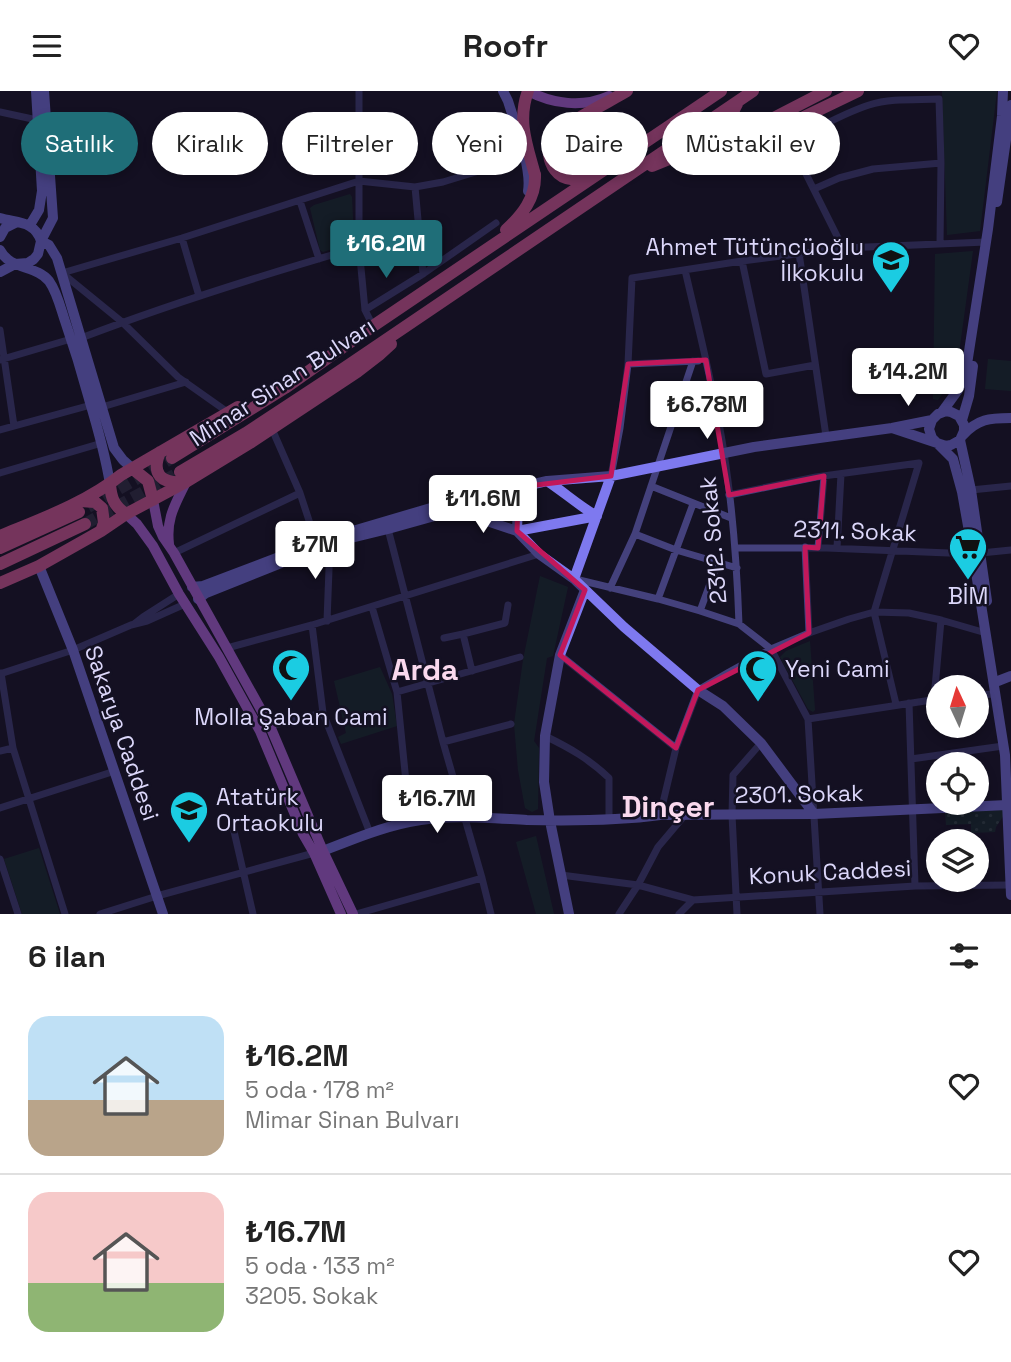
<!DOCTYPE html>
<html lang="tr">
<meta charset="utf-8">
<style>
body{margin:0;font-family:"Space Grotesk",sans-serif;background:#f2f2f2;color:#222;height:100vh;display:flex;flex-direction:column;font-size:26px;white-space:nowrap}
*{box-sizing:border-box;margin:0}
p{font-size:23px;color:#767676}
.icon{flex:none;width:38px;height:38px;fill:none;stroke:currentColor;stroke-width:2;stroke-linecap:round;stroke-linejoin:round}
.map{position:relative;height:823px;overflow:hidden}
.panel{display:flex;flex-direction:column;background:#fff;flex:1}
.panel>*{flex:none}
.guide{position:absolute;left:21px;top:21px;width:970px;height:63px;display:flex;gap:14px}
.needle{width:46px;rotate:356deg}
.controls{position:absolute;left:926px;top:584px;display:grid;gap:14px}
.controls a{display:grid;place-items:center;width:63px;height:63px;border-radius:50%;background:#fff;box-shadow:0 4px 10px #0003;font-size:35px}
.price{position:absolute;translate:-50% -60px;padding:0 16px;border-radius:7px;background:#fff;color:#222;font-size:23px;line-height:46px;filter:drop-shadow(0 2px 4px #0008)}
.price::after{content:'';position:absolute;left:50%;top:42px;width:21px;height:16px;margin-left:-10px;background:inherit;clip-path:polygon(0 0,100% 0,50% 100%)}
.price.on{background:#1f6e78;color:#fff}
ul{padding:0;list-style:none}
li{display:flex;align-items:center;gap:21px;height:175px;padding:0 28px}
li+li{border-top:2px solid #e0e0e0}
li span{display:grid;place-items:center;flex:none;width:196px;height:140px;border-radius:21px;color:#555}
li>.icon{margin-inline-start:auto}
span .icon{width:84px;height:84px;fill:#fffc;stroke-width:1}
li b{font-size:30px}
h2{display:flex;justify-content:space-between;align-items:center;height:84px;padding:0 28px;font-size:30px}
.pill{padding:0 24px;border-radius:32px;background:#fff;box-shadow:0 4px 10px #0003;font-size:24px;line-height:63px}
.pill.on{background:#1f6e78;color:#fff}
header{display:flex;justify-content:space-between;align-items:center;height:91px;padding:0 28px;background:#fff;font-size:32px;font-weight:600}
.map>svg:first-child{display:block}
.grass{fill:url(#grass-dots)}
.park{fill:#152c2b}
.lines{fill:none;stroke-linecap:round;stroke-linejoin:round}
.highway-tunnel{stroke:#322f43;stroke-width:12;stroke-dasharray:12 6;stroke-linecap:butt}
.street{stroke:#44417c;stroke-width:7}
.secondary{stroke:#7e79ef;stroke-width:10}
.primary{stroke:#be6bed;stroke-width:10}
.highway{stroke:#ec60a2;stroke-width:12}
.highway-bridge{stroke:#ec60a2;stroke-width:12}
.marked{fill:none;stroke:#c2185b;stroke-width:5;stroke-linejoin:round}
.labels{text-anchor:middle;stroke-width:5;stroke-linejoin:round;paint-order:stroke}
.poi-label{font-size:23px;fill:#dcd7fa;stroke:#141123}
.street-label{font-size:23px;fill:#dcd7fa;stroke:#141123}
.district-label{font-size:30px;font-weight:bold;fill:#fad9ee;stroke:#141123}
</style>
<header><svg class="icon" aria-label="menu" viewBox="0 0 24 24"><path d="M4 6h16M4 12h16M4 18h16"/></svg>Roofr<svg class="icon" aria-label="heart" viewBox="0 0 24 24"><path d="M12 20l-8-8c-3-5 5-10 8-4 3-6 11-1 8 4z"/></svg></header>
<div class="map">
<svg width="1011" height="823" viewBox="0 0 1011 823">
<defs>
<pattern id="grass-dots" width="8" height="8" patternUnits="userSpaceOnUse" patternTransform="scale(1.75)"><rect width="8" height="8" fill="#152c2b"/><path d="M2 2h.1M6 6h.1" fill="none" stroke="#364a4b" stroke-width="1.8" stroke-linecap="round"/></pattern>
</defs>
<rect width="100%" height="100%" fill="#141123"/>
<path class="grass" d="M1003,719L1004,724L996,736L995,741L971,742V733L946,734L945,721Z"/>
<path class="park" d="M942,0H997L980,140L947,144Z
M350,103L352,106L354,149L351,152L323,161L320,159L310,117L314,114Z
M973,160L956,284L938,309L933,308L935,163Z
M988,268L1011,270V300L985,298Z
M540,485L568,496L553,565L547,567L534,650L539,657L538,718L532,721L525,717L518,679L514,633L523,569Z
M810,550L815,619L813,621L808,618L780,566L786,560Z
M380,576L392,603L397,635L341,653L338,646L346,642L334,590Z
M536,745L554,823H536L516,751Z
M39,757L60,823H22L4,768Z"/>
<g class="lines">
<path class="highway-tunnel" d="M88,416L172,367
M85,433L180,381"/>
<path class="street" d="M359,0V156L365,219L373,235
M0,21L37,29
M415,96L423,183
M814,98L839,87L873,78L941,72
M300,110L319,168
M182,147L199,205
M843,157L790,51C815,39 841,23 869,14C891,7 916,9 939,8L941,72L940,153
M799,162L826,345
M742,170L766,283L815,274
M685,179C699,240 715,301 724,362C733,419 737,476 739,533
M62,182L182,147L359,90L415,96L443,91L524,66
M62,182L122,231L178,286L229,322
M365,219L423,183L496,132
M0,239L14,335
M81,247C172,212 266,183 359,156
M0,269L71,248
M628,273L698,270
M102,316L186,291
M272,338L300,402L318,457
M0,339L91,314
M0,382L102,352
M611,385L620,337L628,273L632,187L742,170L843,157L986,151
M651,395L731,427
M971,399L1011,395
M729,404L816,386L919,372L874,521
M388,438L443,651L482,787L491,823
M635,443L676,459L737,477
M805,456L809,542
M735,457H827L973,463
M818,457L824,385
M837,457L841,383
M174,462L300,402
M981,462L1011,459
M575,488L658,508L700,520L739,533L771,558L808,628L820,823
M610,497L635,443L693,270
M658,508L693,413
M372,516L397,601L410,731
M700,520L718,471
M874,521L896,613
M327,530L330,452L329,447
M134,533L143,526L179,503
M312,534L323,622L370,742
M444,547L463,543
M227,557L312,534L539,463
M560,564L676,657
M472,580L463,543L505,532L508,514
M1,582L13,657L65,823
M0,583L73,559L131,534L147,530L185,513
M397,601L520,566
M976,604L995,603
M934,608L941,529
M909,612L915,795
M808,628L938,608
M270,635L323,622
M545,645C570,657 589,668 609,687V728
M443,651L511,633
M0,660L13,657
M911,668L1003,655
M0,717L115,680
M660,724L676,657L698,599L729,581L771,558L809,542L849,528L874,521L909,522L941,529L986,542
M233,736L253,823
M0,768L18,823
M561,784L638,794L693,809L915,795L1010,794
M100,823L157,805L314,762
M356,823L482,787
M619,823L638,794L658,756L685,724
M679,823L693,809
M737,823L732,724L733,684L761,652"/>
<path class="secondary" d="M503,0L508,10C515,33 532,77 528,100
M997,111L1011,14
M0,127C17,132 35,130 41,150L49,154L57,167L114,357L123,369L133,378
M30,134L39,119L42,100L36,0
M0,146L5,137L15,132
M0,159C10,179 36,174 49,190C57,201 61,218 65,230C74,256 82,282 89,308C98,338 105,362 110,393
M0,181L15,173L28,172L34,168L38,163L41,150L53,127L44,0
M942,321L958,299L965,286L988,138L1002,25L1003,0
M932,329L929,338L932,347L953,368L962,401L973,463L1005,664L1011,804
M962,329L969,305L973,275
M963,344C978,328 989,327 1011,327
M960,349L971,399L987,510
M547,390C564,401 579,415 597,425
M467,415L484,429L517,440L539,463L574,488L624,536L698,599L723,615L761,652L814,723
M517,440L597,425
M517,440L518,412L528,395
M351,447L388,438L495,408
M39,475L73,559L163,823
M574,488L611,385
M192,496L203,495L329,447L441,414L547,390L611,385L754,356L892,337L932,329L938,323L946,320L951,321L959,325L964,334V340L960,349L951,354L946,355L892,337
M198,508L206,502L281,472
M998,590L1011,585
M323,760C351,749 380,737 409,731C448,723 488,727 527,729C571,730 616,730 660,724L814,723L1007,714
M569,823L550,730L544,691L545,645L560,564L585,499"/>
<path class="primary" d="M528,0C553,13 582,17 609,5
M153,409L158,435L163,446L174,462L270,635L323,760L353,823
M126,423L137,433L153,455L179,503L219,566L260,640L303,743L314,762L341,823
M169,453C166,427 175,414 186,391"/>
<path class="highway" d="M737,13C726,32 735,43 756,36L826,0
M726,62L745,60L765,50
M652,75L684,62L730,56L804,26L858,0
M590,85C577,89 564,91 555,79C549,71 546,57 552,48C559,35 611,10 627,0
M506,139C522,124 536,107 535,84
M160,361C151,383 161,393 184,391
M172,367L285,297L373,235L721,0
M133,378L148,390L153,409
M180,381L246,342L328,288L753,0
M110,393C111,407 114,415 126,423
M80,410L95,411L102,417L104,432L101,440
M0,445C41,428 86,412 121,384L238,316
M0,457L79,421
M0,473L85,433
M0,492L39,475L101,440L126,423L186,391L250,352L357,281L379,264L391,253"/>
<path class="highway-bridge" d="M528,0C517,30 527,54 535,84"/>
</g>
<path d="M0 0H1011V823H0ZM706,269L729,404L824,385L818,457L805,456L809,542L698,599L676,657L560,564L585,499L517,440L518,412L528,395L611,385L628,273Z" fill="#141123" fill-opacity=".55" fill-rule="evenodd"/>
<path class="marked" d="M706,269L729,404L824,385L818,457L805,456L809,542L698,599L676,657L560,564L585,499L517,440L518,412L528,395L611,385L628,273Z"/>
<defs>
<g id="school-pin" transform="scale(2.0125)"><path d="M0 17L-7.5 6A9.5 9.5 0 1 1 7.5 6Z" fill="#1bcce2" stroke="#141123"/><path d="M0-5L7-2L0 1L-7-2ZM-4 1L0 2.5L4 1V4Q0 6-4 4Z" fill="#111"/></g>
<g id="supermarket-pin" transform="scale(2.0125)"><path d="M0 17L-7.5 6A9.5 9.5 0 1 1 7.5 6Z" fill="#1bcce2" stroke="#141123"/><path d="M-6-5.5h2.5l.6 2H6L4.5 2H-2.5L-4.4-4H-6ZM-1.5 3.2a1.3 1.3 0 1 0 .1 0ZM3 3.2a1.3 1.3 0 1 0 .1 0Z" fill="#111"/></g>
<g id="mosque-pin" transform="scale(2.0125)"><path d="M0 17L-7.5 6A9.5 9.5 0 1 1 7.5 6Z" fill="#1bcce2" stroke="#141123"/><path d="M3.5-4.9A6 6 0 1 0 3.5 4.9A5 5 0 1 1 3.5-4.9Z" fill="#111"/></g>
</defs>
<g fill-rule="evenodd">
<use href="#school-pin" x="891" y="169"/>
<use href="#supermarket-pin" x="968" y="456"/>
<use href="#mosque-pin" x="291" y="577"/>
<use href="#mosque-pin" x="758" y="578"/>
<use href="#school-pin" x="189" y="719"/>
</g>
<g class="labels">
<g class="poi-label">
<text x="864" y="164" text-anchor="end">Ahmet Tütüncüoğlu<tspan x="864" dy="26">İlkokulu</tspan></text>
<text x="968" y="513">BİM</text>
<text x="785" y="586" text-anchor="start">Yeni Cami</text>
<text x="291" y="634">Molla Şaban Cami</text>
<text x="216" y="714" text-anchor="start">Atatürk<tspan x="216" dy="26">Ortaokulu</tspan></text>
</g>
<g class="street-label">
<text transform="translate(282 291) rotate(-33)" y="8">Mimar Sinan Bulvarı</text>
<text transform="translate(855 440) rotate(2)" y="8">2311. Sokak</text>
<text transform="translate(713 449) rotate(-95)" y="8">2312. Sokak</text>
<text transform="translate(122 642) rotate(71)" y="8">Sakarya Caddesi</text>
<text transform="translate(799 703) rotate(-1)" y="8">2301. Sokak</text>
<text transform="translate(830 781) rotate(-3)" y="8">Konuk Caddesi</text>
</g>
<g class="district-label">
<text x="425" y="589">Arda</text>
<text x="668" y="726">Dinçer</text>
</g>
</g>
</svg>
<div class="controls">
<a><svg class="needle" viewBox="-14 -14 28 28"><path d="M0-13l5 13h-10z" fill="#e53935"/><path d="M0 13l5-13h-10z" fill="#767676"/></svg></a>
<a><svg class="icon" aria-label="locate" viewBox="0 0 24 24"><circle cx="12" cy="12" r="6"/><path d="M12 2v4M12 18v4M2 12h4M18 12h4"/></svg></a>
<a><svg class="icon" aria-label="layers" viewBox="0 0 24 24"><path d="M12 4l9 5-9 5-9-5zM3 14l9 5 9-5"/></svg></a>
</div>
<b class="price on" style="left:386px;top:189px">₺16.2M</b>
<b class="price" style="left:908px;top:317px">₺14.2M</b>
<b class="price" style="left:707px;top:350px">₺6.78M</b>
<b class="price" style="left:483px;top:444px">₺11.6M</b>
<b class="price" style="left:315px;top:490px">₺7M</b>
<b class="price" style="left:437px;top:744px">₺16.7M</b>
<div class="guide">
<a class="pill on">Satılık</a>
<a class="pill">Kiralık</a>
<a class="pill">Filtreler</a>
<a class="pill">Yeni</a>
<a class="pill">Daire</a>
<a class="pill">Müstakil ev</a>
</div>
</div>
<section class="panel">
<h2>6 ilan<svg class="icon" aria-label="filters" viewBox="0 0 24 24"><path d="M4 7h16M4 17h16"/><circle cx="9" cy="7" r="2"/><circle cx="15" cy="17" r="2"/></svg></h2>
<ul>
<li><span style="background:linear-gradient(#bfe0f5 60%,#b9a48a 0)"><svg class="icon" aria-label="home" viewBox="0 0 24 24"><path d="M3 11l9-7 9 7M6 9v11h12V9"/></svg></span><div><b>₺16.2M</b><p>5 oda · 178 m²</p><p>Mimar Sinan Bulvarı</p></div><svg class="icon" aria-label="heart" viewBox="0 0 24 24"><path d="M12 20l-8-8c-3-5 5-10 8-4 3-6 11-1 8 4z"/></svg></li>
<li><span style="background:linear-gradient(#f6c9c9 65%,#8fb573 0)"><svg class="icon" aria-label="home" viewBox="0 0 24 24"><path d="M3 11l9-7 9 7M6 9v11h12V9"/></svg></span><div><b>₺16.7M</b><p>5 oda · 133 m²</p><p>3205. Sokak</p></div><svg class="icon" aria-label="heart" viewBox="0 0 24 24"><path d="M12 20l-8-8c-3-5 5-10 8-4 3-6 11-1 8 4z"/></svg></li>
</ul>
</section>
